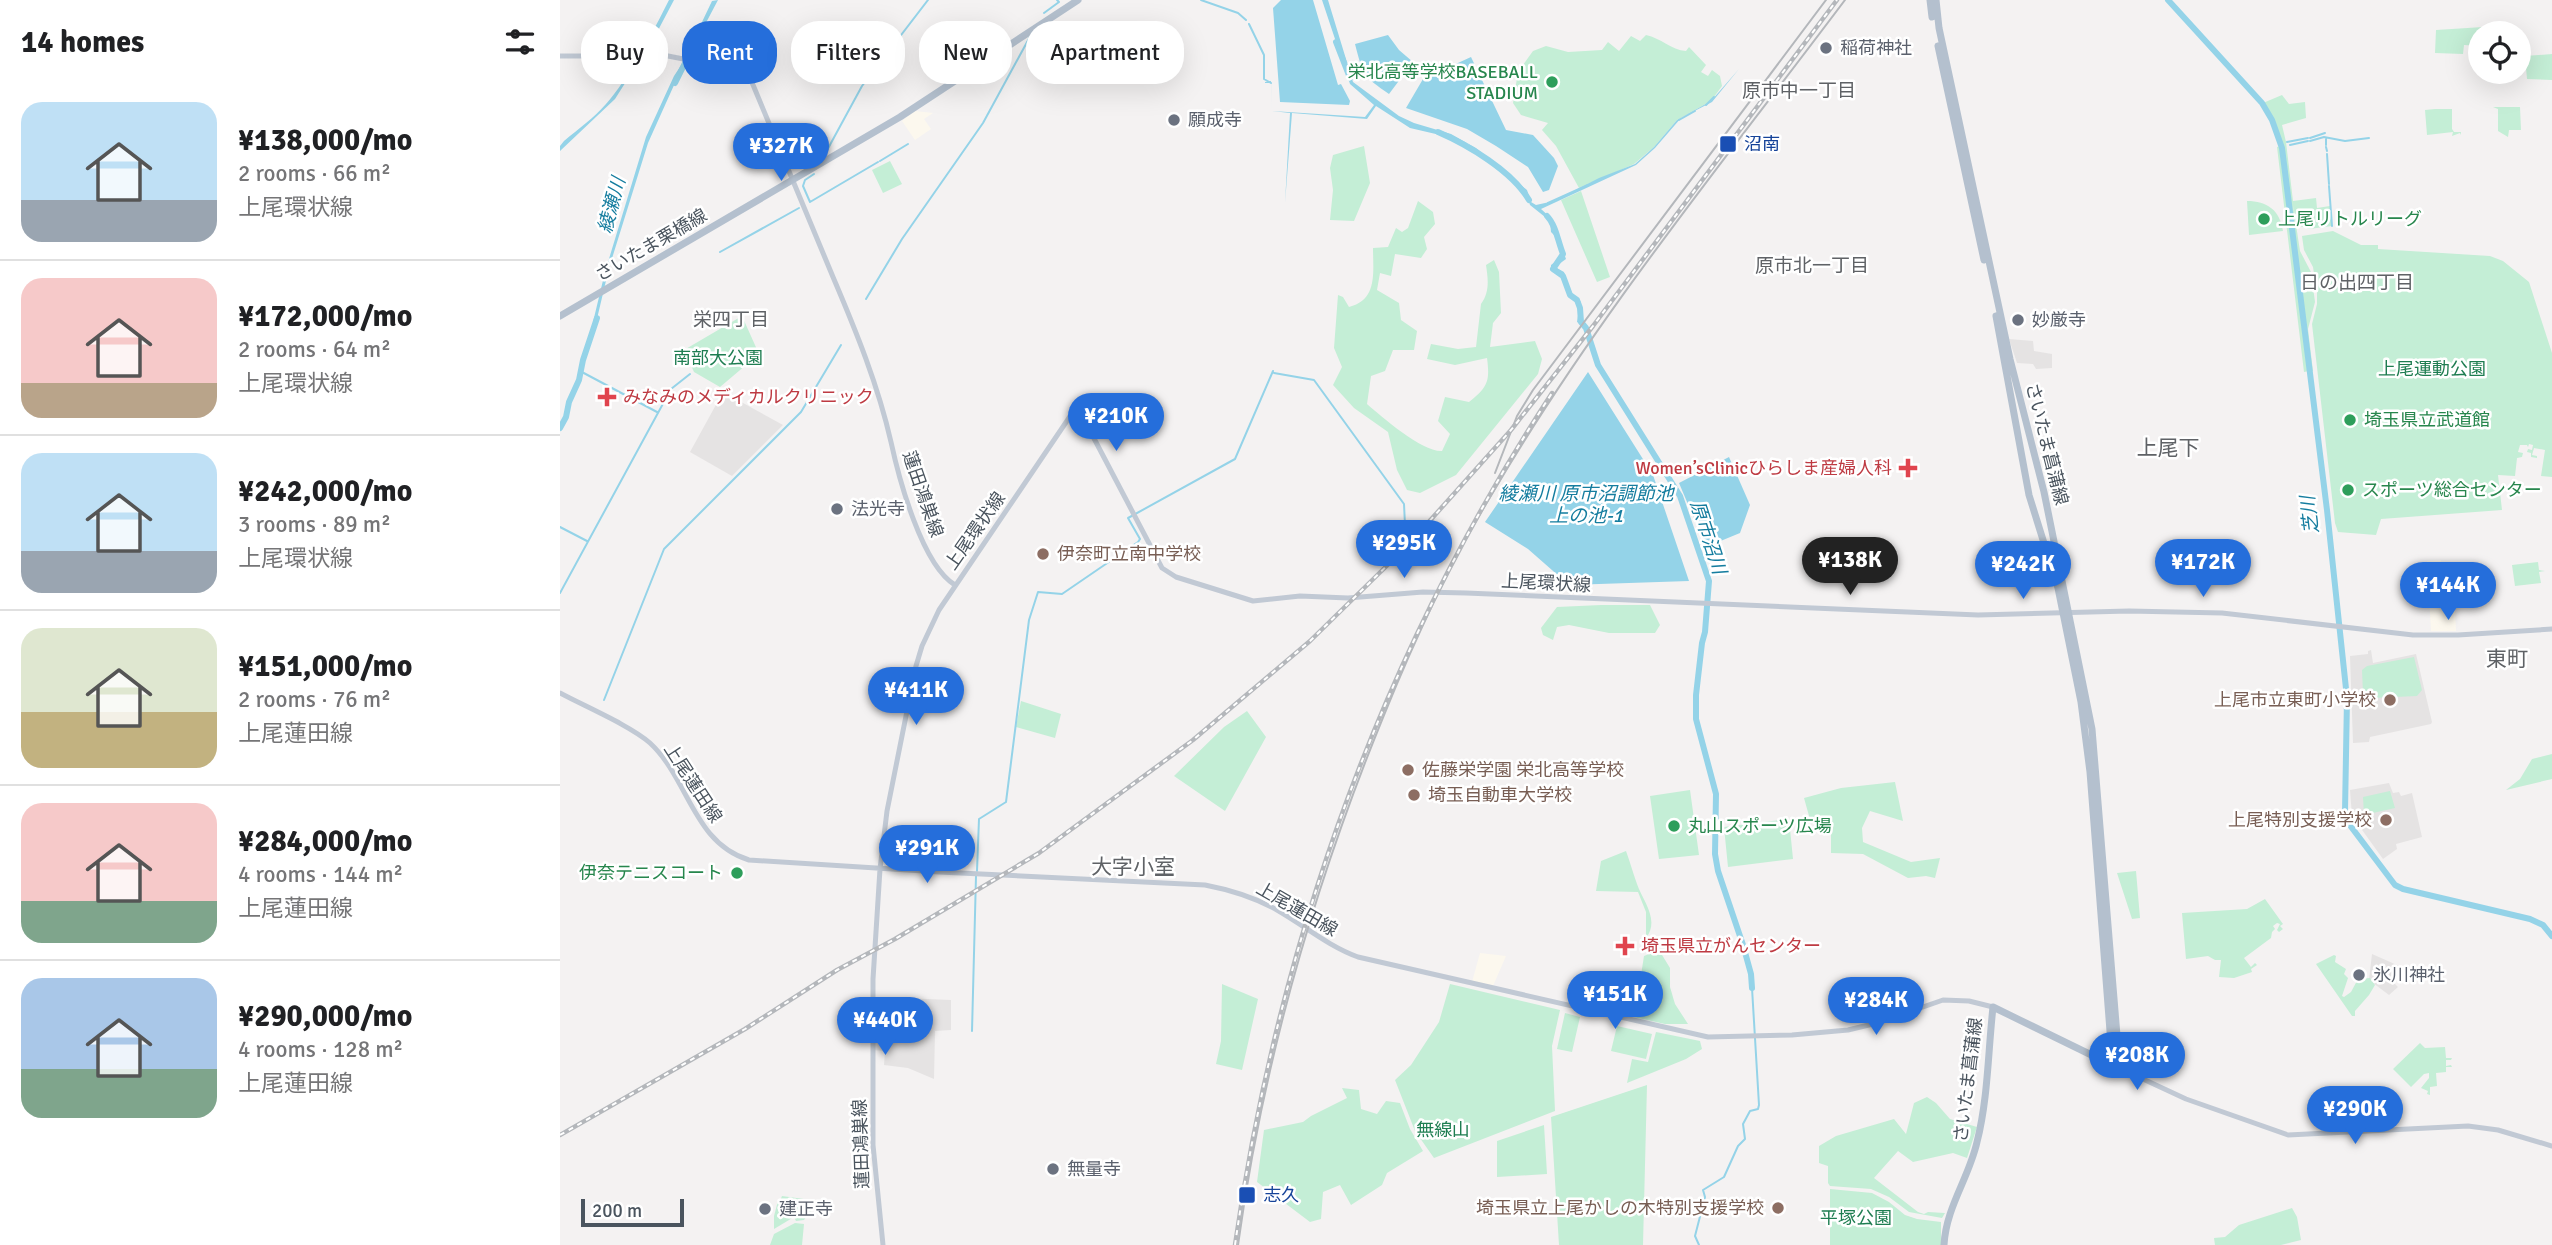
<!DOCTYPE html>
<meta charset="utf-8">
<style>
body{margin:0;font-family:Signika,"Noto Sans JP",sans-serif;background:#f2f2f2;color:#202124;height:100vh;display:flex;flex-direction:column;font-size:26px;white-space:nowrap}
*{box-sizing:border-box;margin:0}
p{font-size:23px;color:#757577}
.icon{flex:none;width:38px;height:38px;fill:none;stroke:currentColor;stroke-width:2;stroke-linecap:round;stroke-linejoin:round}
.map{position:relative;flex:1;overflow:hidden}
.details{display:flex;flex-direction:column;background:#fff;width:560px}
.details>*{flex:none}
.banner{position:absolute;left:21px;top:21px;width:665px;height:63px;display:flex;gap:14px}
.tools{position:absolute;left:1908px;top:21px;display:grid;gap:14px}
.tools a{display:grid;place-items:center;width:63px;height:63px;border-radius:50%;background:#fff;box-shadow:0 7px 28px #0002;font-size:35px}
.scale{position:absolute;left:21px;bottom:18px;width:103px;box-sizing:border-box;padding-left:7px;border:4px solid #4a545e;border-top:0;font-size:19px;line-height:24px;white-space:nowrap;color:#4a545e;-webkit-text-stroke:5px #fff;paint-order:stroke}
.price{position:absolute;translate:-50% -60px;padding:0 16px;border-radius:24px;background:#256edb;color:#fff;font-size:23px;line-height:46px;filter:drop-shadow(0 2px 4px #0008)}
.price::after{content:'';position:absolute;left:50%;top:42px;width:21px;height:16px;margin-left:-10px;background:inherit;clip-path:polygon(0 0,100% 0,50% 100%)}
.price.on{background:#222;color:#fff}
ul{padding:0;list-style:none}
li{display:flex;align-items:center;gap:21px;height:175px;padding:0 21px}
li+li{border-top:2px solid #e0e0e0}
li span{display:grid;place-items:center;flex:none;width:196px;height:140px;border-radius:21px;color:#555}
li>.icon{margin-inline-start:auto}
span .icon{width:84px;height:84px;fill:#fffc;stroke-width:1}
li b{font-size:30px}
h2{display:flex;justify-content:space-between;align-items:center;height:84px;padding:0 21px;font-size:30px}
.tag{padding:0 24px;border-radius:28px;background:#fff;box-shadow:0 7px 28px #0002;font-size:24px;line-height:63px}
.tag.on{background:#256edb;color:#fff}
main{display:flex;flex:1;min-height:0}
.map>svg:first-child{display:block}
.commercial{fill:#fcf8ee}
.education{fill:#e5e3e3}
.green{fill:#c4eed6}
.water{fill:#94d3e8}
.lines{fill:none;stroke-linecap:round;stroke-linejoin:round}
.stream{stroke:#94d3e8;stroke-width:2}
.river{stroke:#94d3e8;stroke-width:6}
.secondary{stroke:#c1c9d4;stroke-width:5}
.primary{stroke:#b4c0ce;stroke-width:7}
.tram{stroke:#b4b7bb;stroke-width:2}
.rail-casing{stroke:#b4b7bb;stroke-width:4.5}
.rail{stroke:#fff;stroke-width:2;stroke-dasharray:5;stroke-linecap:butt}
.worship-dot{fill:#6b7280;stroke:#fff;stroke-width:2.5}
.leisure-dot{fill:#2e9e5b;stroke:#fff;stroke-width:2.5}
.transit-dot{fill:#1a4fb4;stroke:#fff;stroke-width:2.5}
.health-dot{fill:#e0444e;stroke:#fff;stroke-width:2.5}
.education-dot{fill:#8d6e63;stroke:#fff;stroke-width:2.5}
.labels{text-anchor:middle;stroke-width:5;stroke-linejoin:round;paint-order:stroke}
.worship-label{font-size:18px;fill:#5b616d;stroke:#fff;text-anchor:start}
.leisure-label{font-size:18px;fill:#27864d;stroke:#fff;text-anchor:start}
.transit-label{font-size:18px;fill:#164399;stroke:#fff;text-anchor:start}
.street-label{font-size:18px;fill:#4a545e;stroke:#fff}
.park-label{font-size:18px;fill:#1e7d51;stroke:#fff}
.health-label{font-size:18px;fill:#be3a42;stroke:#fff;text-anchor:start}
.education-label{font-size:18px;fill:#785e54;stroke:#fff;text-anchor:start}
.neighbourhood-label{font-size:19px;fill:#5f6266;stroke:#fff}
.water-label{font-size:19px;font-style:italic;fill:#157d9f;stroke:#fff}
.quarter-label{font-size:21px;fill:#5f6266;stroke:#fff}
</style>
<main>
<section class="details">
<h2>14 homes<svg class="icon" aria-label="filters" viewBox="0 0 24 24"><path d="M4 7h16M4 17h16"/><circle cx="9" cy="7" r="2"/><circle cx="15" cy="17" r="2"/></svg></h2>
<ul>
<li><span style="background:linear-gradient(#bfe0f5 70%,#9aa5b1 0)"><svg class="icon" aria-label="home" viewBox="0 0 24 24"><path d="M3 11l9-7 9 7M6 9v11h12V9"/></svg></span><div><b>¥138,000/mo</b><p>2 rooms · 66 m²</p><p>上尾環状線</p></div></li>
<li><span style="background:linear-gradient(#f6c9c9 75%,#b9a48a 0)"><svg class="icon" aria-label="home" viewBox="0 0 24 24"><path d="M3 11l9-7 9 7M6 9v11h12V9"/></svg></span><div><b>¥172,000/mo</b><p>2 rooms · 64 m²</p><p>上尾環状線</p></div></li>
<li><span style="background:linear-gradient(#bfe0f5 70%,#9aa5b1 0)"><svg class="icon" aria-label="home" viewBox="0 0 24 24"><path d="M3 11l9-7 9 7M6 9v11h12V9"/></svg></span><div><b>¥242,000/mo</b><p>3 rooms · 89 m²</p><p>上尾環状線</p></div></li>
<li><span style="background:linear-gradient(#dfe7d0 60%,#c2b280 0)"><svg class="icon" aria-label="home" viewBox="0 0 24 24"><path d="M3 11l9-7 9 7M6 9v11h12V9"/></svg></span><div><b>¥151,000/mo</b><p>2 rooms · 76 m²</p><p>上尾蓮田線</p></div></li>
<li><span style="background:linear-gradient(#f6c9c9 70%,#7fa58c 0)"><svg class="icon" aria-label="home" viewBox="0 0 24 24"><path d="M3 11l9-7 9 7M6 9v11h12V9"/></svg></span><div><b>¥284,000/mo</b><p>4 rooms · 144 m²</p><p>上尾蓮田線</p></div></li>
<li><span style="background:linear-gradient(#a9c7e8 65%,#7fa58c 0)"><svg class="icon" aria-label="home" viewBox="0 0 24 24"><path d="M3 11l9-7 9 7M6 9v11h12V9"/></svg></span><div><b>¥290,000/mo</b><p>4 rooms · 128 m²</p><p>上尾蓮田線</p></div></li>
</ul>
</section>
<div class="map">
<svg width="1992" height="1245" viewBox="0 0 1992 1245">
<rect width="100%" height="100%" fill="#f4f2f2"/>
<path class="commercial" d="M355,111L373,113L364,119L371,129L355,140L342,121Z
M1881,560L1882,568L1892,567L1894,590L1868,592L1867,561Z
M1894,592L1896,631H1871L1869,594Z
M920,953L946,956L933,986L912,982Z"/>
<path class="education" d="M1449,339L1473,341L1474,351L1492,354V368L1476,369L1473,364L1457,363Z
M163,392L223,425L172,476L130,452Z
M1811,650L1813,663L1856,654L1872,722L1871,724L1810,737L1809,742L1793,743L1790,656L1808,654V651Z
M1829,783L1833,793L1839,792L1841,796L1852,793L1862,837L1836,844L1837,849L1823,859L1792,816L1790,790Z
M1812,954L1846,969L1833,982L1838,987L1829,995L1809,980Z
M317,997L391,1000V1030L375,1031L374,1079L348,1068L324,1065L325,1051L314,1050Z"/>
<path class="green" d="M1923,27L1924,33H1920V46L1904,45L1903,54L1875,53L1876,30Z
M1086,35C1101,38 1111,50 1126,51L1129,47L1146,65L1141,72L1148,76L1152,70L1160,76L1162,86L1151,101L1117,120L1094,147L1074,164L1019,188L996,146L982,130L988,123L961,115L953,103L958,72L973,51L986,46L1008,52L1042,50L1048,42L1059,51L1071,36L1080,41Z
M1992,54V80L1967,79L1965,56Z
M1722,95L1729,104L1745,102L1746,118L1722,125L1726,142L1733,201L1756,198L1757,208L1770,206L1772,226L1749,229L1737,225L1733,205L1740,251L1751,272L1755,302L1748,329L1753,371L1750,372L1731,217L1749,371L1744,372L1717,147L1721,146L1724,161C1723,141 1715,119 1703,103Z
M1933,107H1960L1961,130H1949L1948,137L1938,131V109Z
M1875,109H1892V129L1894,132H1901V135L1900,133L1892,136L1893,132L1867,135L1865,110Z
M804,146L810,183L794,221L770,220L773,190L770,168L773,155Z
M330,161L342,184L323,193L312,170Z
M1021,191L1050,277L1037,282L1001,200Z
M858,201L873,212L875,224L864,237L867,249L861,258L835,254L831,276L820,273L817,290L839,303L841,320L857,331L854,350H833L825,371L811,376L807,404C822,417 862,452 882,451L890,434L878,421L885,397L909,402C928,387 930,381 927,358L895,365L867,359L871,344L898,349L916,347L921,304C930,292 928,279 926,265L934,260L939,272L941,313L933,323L930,347L975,341L982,359L978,374L896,475L860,493L847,490L837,470L828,432L794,408L773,385L782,367L774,348L778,295L783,297L789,307C818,300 813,272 813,248L828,247L836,228L842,232L848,228Z
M1687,201C1707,201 1720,210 1723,231L1689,235Z
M1773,231L1801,245H1818V249L1930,256L1943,261L1969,282L1992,353V477L1981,476L1985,450L1974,448L1972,455L1977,456V458L1971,457V453L1967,452L1968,449L1972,450L1973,445L1969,444L1968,447L1967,445H1960L1958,452L1963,453L1962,457L1957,458L1955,476L1938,475L1942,510L1821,519L1816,535L1778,532L1775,523L1752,324L1757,304V293L1753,267L1744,250L1742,236Z
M182,316L199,354L160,387L134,372L124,350Z
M1978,562L1979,570L1985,571L1979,572L1981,583L1955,586L1952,565Z
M1041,605H1090L1100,625L1095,633H1049L1009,625L997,627L993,640L983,635L981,628L997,607Z
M1854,657L1862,690L1857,696L1812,698V694H1803L1802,670L1807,666Z
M461,701L501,714L495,738L456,727Z
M687,711L706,737L665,811L614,776L664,727Z
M1992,754V779L1946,790L1960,779L1972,759Z
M1335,782L1343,821L1310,811L1302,828L1303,842L1351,862L1380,858L1375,878L1366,876L1348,878L1303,854L1271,853V829L1251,823L1244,798L1281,788Z
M1130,790L1139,855L1099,859L1090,796Z
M1830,791L1835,808L1804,815L1803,797Z
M1229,819L1233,859L1168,867L1164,827Z
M1066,851C1070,862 1073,873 1077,884C1083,901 1100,920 1086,938V912L1078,892L1036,891L1041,861Z
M1576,871L1580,918L1572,919L1557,873Z
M1705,899L1723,924L1720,926L1723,929L1719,932L1717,930L1720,924L1717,923L1713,926L1715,929L1712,932L1711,938L1684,958L1691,967L1695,963L1697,965L1691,969L1692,972L1674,978L1659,977L1661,960H1655L1648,956L1626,959L1622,913L1687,909Z
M1099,950L1110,968V987L1115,1004L1128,1024H1105L1011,1003V994L1052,997L1057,983L1072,982L1081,975L1084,956Z
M1774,955L1776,956L1775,962L1786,969L1784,974L1788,978L1782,996L1784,997L1791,992L1798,979L1810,978L1815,985L1809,995L1795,1011V1016H1792L1756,964Z
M662,984L698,999L682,1070L656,1064L661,1041Z
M890,984L1000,1010L992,1046L995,1111L874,1158L855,1131L835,1080L851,1065L879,1022Z
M1005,1013L1020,1017L1012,1052L997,1049Z
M1057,1026L1092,1034L1086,1059L1051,1051Z
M1096,1032L1140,1041L1142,1049L1126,1059L1067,1083L1072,1059L1088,1062Z
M1860,1043L1865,1048L1885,1047L1886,1058H1892L1891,1060H1886V1066L1891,1065L1892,1067H1886V1072L1876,1073L1877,1086L1870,1087V1095L1867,1094L1868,1091L1861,1088L1869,1078V1073L1864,1074L1851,1087L1833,1069Z
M1087,1085L1083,1245H999L991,1117Z
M782,1088L799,1090L801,1109L817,1114L826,1101L840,1103L850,1129L863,1151L827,1173L822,1185L791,1205L780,1185L763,1192L761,1219L750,1222L697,1182L704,1130L743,1122L751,1116L787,1098Z
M1367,1097L1376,1103L1390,1119L1417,1127L1407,1158L1393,1153L1353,1162L1338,1151L1314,1178L1358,1212L1364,1214L1368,1212L1385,1213L1382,1218L1349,1212L1329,1197L1311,1189L1270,1186L1268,1183V1166L1259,1163V1146L1276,1136L1334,1119L1346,1134L1354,1103Z
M984,1125L987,1174L937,1177V1141Z
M1270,1189L1312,1193L1329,1202L1345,1215L1357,1219L1381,1222V1245H1270Z
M222,1196L258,1201L244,1220L236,1221L234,1217L214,1229V1216L218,1201H220Z
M1732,1208L1737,1217L1741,1240L1721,1245H1655L1654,1238L1665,1237L1679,1225Z
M235,1223L244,1224L242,1245H210L214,1234Z"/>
<path class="water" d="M109,0H114L95,36L55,99L0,151V146L4,141C18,129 34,118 46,104C68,80 94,30 109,0Z
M158,0L119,74L88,143L49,268L36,323L33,322L45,272L86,137L114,76L122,64L152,1Z
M721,0H753L778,85L781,84L790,101L789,105L720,102L713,8Z
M762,0H768L793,82L839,116L854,123L891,134L916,148L967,190L971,202L976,205L994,201L1039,178L1075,164L1094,147L1117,120L1151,101L1179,69L1152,102L1121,118L1095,148L1076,165L981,209L991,218L1006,259L995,267L1004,272L1010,291L1021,302L1020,320L1026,325L1025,327L1017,322L1020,303L1015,296L1007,291L1002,274L991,268V265L1002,257L996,237L991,232L990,221L970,205L965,191L956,186L946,174L908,144L884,134L880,135L850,128L816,106L807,119L732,113L725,203L730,113L712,111L711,83H705V89V82L711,81L712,111L805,117L814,105L790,84Z
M828,35L839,50L853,62L829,94C803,76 803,75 795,44Z
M911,57L946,130L973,135L994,158L998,166L989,190L983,192L968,167L936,146L907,129L846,108L863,79Z
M1028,372L1093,475L1129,581L1009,585L968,549L925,522Z
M1169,457L1190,505L1180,533L1146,547L1119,483Z"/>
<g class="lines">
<path class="stream" d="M641,0L678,13L686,20
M484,13L499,2L497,0
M689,24L704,55V79L711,83
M1146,105L1154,97
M1119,120L1135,111
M1750,138L1765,133
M1766,139V145
M1750,141L1764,137L1785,141L1809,138
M1727,142L1748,138
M1730,145L1748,141
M1766,147L1767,151
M265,154L302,86L368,0
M1767,154L1769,184
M320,161L348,144
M254,174L245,180L243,186L250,202L318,162
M1769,186L1772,226
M988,203L1028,185
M160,252L239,208
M306,299L342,239L423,123L472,33
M20,371L97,412
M714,373L754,380L844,504L845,525
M0,527L27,541
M0,593L111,389L130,374
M44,700L104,549L241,412L281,345
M417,871L419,819L446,802L469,620L478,592L502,594L578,542L580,539L568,518L675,459L713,371
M412,1031L416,876
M1139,1245L1135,1236L1145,1197L1143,1190L1164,1177L1178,1146L1185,1139L1183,1124L1190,1111L1198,1109L1199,1105L1192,988"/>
<path class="river" d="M1608,0L1702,103L1712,120L1722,148L1767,510L1787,698L1785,812L1789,824L1835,885L1843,889L1970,919L1983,925L1992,936
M776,42L790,78
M115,83L126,61
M878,132C908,145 952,171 969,200
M987,216C996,225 998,242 1003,254L993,269L1003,276L1010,295L1017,300L1020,308L1021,322L1026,328L1038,365L1120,496L1149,581L1145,632L1142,643L1136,695V719L1156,794L1155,854L1158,871L1183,945L1191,974L1192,988
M0,428L6,417L9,402L19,380L23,360L37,318"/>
<path class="secondary" d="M0,56H108L190,72L191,80C218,146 246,211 273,277C296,331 318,385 331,442C339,479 362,565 395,585
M0,693C24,706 71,726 90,743C129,779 133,843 189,860L379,872L645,885C671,890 694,897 717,910C745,926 768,946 798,957L1148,1037L1232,1035L1288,1030L1317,1023L1383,1000L1409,1001L1433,1007
M1555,1066L1626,1099L1728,1135L1908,1126L1938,1130L1992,1146
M323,1245L313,1145V979L320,869L327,811L356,666L362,646L379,610L517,406L602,568L616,577L693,601L740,596L788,598L863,592L906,593L1418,615L1569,611L1662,613L1853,635H1898L1992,629"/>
<path class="primary" d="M1370,0L1372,17
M1376,0L1379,28L1450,359L1484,492L1532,729L1559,1060L1555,1066
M1378,46L1424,260
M0,316L340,117L518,0
M1436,316L1469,495L1498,588L1521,702L1530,772L1552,1057L1555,1066
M1384,1245C1386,1207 1409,1178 1417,1142C1428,1099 1428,1052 1433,1007L1554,1066"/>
<path class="tram" d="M935,473L957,416L973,390L1266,0
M678,1245C703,1062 754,886 824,715C855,639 889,564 932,494C1034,320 1164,161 1285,0"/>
<g class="rail-casing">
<path id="rail" d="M0,1135L185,1029L277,970L335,939L479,853L633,740L750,641L849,544L951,430L1033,326L1277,0
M675,1245C719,939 823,652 992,393"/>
</g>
<use href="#rail" class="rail"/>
</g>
<g class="worship-dot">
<circle cx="1266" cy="48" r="7"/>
<circle cx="614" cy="120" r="7"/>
<circle cx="1458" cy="320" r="7"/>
<circle cx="277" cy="509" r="7"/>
<circle cx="1799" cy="975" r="7"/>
<circle cx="493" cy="1169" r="7"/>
<circle cx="205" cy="1209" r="7"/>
</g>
<g class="leisure-dot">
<circle cx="992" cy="82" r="7"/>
<circle cx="1704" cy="219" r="7"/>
<circle cx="1790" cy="420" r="7"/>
<circle cx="1788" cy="490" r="7"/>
<circle cx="1114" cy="826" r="7"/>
<circle cx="177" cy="873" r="7"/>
</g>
<g class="transit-dot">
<rect x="1159" y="135" width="18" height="18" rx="3.5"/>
<rect x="678" y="1186" width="18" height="18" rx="3.5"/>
</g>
<g class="health-dot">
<path d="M43.5 386.5h7v7h7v7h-7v7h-7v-7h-7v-7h7z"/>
<path d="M1344.5 457.5h7v7h7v7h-7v7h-7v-7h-7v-7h7z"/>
<path d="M1061.5 935.5h7v7h7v7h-7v7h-7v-7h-7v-7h7z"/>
</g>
<g class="education-dot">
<circle cx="483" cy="554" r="7"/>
<circle cx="1830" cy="700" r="7"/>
<circle cx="848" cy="770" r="7"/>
<circle cx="854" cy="795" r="7"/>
<circle cx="1826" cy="820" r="7"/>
<circle cx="1218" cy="1208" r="7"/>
</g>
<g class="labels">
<g class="worship-label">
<text x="1280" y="54">稲荷神社</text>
<text x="628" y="126">願成寺</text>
<text x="1472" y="326">妙厳寺</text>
<text x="291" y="515">法光寺</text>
<text x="1813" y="981">氷川神社</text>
<text x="507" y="1175">無量寺</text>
<text x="219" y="1215">建正寺</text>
</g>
<g class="leisure-label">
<text x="978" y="78" text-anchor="end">栄北高等学校BASEBALL<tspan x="978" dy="21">STADIUM</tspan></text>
<text x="1718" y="225">上尾リトルリーグ</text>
<text x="1804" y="426">埼玉県立武道館</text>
<text x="1802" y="496">スポーツ総合センター</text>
<text x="1128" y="832">丸山スポーツ広場</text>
<text x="163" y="879" text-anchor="end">伊奈テニスコート</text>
</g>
<g class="transit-label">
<text x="1184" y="150">沼南</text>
<text x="703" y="1201">志久</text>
</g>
<g class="street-label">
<text transform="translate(91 245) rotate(-30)" y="6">さいたま栗橋線</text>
<text transform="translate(1487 444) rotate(76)" y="6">さいたま菖蒲線</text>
<text transform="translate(363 494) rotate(71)" y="6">蓮田鴻巣線</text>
<text transform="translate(415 531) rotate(-55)" y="6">上尾環状線</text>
<text transform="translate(986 583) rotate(3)" y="6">上尾環状線</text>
<text transform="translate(133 783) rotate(57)" y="6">上尾蓮田線</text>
<text transform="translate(737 909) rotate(30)" y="6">上尾蓮田線</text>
<text transform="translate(1408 1080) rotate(-83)" y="6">さいたま菖蒲線</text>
<text transform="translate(301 1144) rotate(-92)" y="6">蓮田鴻巣線</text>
</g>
<g class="park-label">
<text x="158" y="364">南部大公園</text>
<text x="1872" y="375">上尾運動公園</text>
<text x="883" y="1136">無線山</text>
<text x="1296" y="1224">平塚公園</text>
</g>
<g class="health-label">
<text x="63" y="403">みなみのメディカルクリニック</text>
<text x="1332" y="474" text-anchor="end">Women’sClinicひらしま産婦人科</text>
<text x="1081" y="952">埼玉県立がんセンター</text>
</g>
<g class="education-label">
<text x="497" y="560">伊奈町立南中学校</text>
<text x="1816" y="706" text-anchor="end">上尾市立東町小学校</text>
<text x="862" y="776">佐藤栄学園 栄北高等学校</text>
<text x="868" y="801">埼玉自動車大学校</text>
<text x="1812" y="826" text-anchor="end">上尾特別支援学校</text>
<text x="1204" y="1214" text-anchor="end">埼玉県立上尾かしの木特別支援学校</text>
</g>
<g class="neighbourhood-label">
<text x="1239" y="97">原市中一丁目</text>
<text x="1252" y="272">原市北一丁目</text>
<text x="1797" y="289">日の出四丁目</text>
<text x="171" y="326">栄四丁目</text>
</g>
<g class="water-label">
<text transform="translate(51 205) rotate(-75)" y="7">綾瀬川</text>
<text x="1026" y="500">綾瀬川 原市沼調節池<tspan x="1026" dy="22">上の池-1</tspan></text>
<text transform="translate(1749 515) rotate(-97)" y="7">芝川</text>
<text transform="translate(1149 537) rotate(72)" y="7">原市沼川</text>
</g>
<g class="quarter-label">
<text x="1608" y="455">上尾下</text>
<text x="1947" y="666">東町</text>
<text x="573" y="874">大字小室</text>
</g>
</g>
</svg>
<div class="tools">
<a><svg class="icon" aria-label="locate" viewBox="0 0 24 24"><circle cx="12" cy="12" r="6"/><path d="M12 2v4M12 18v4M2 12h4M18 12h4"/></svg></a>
</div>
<div class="scale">200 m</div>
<b class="price" style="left:221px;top:183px">¥327K</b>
<b class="price" style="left:556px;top:453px">¥210K</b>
<b class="price" style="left:844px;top:580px">¥295K</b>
<b class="price on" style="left:1290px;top:597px">¥138K</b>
<b class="price" style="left:1643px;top:599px">¥172K</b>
<b class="price" style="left:1463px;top:601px">¥242K</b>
<b class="price" style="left:1888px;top:622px">¥144K</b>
<b class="price" style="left:356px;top:727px">¥411K</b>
<b class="price" style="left:367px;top:885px">¥291K</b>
<b class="price" style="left:1055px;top:1031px">¥151K</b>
<b class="price" style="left:1316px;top:1037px">¥284K</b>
<b class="price" style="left:325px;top:1057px">¥440K</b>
<b class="price" style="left:1577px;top:1092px">¥208K</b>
<b class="price" style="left:1795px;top:1146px">¥290K</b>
<div class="banner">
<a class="tag">Buy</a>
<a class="tag on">Rent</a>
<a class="tag">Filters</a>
<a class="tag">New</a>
<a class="tag">Apartment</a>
</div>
</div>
</main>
